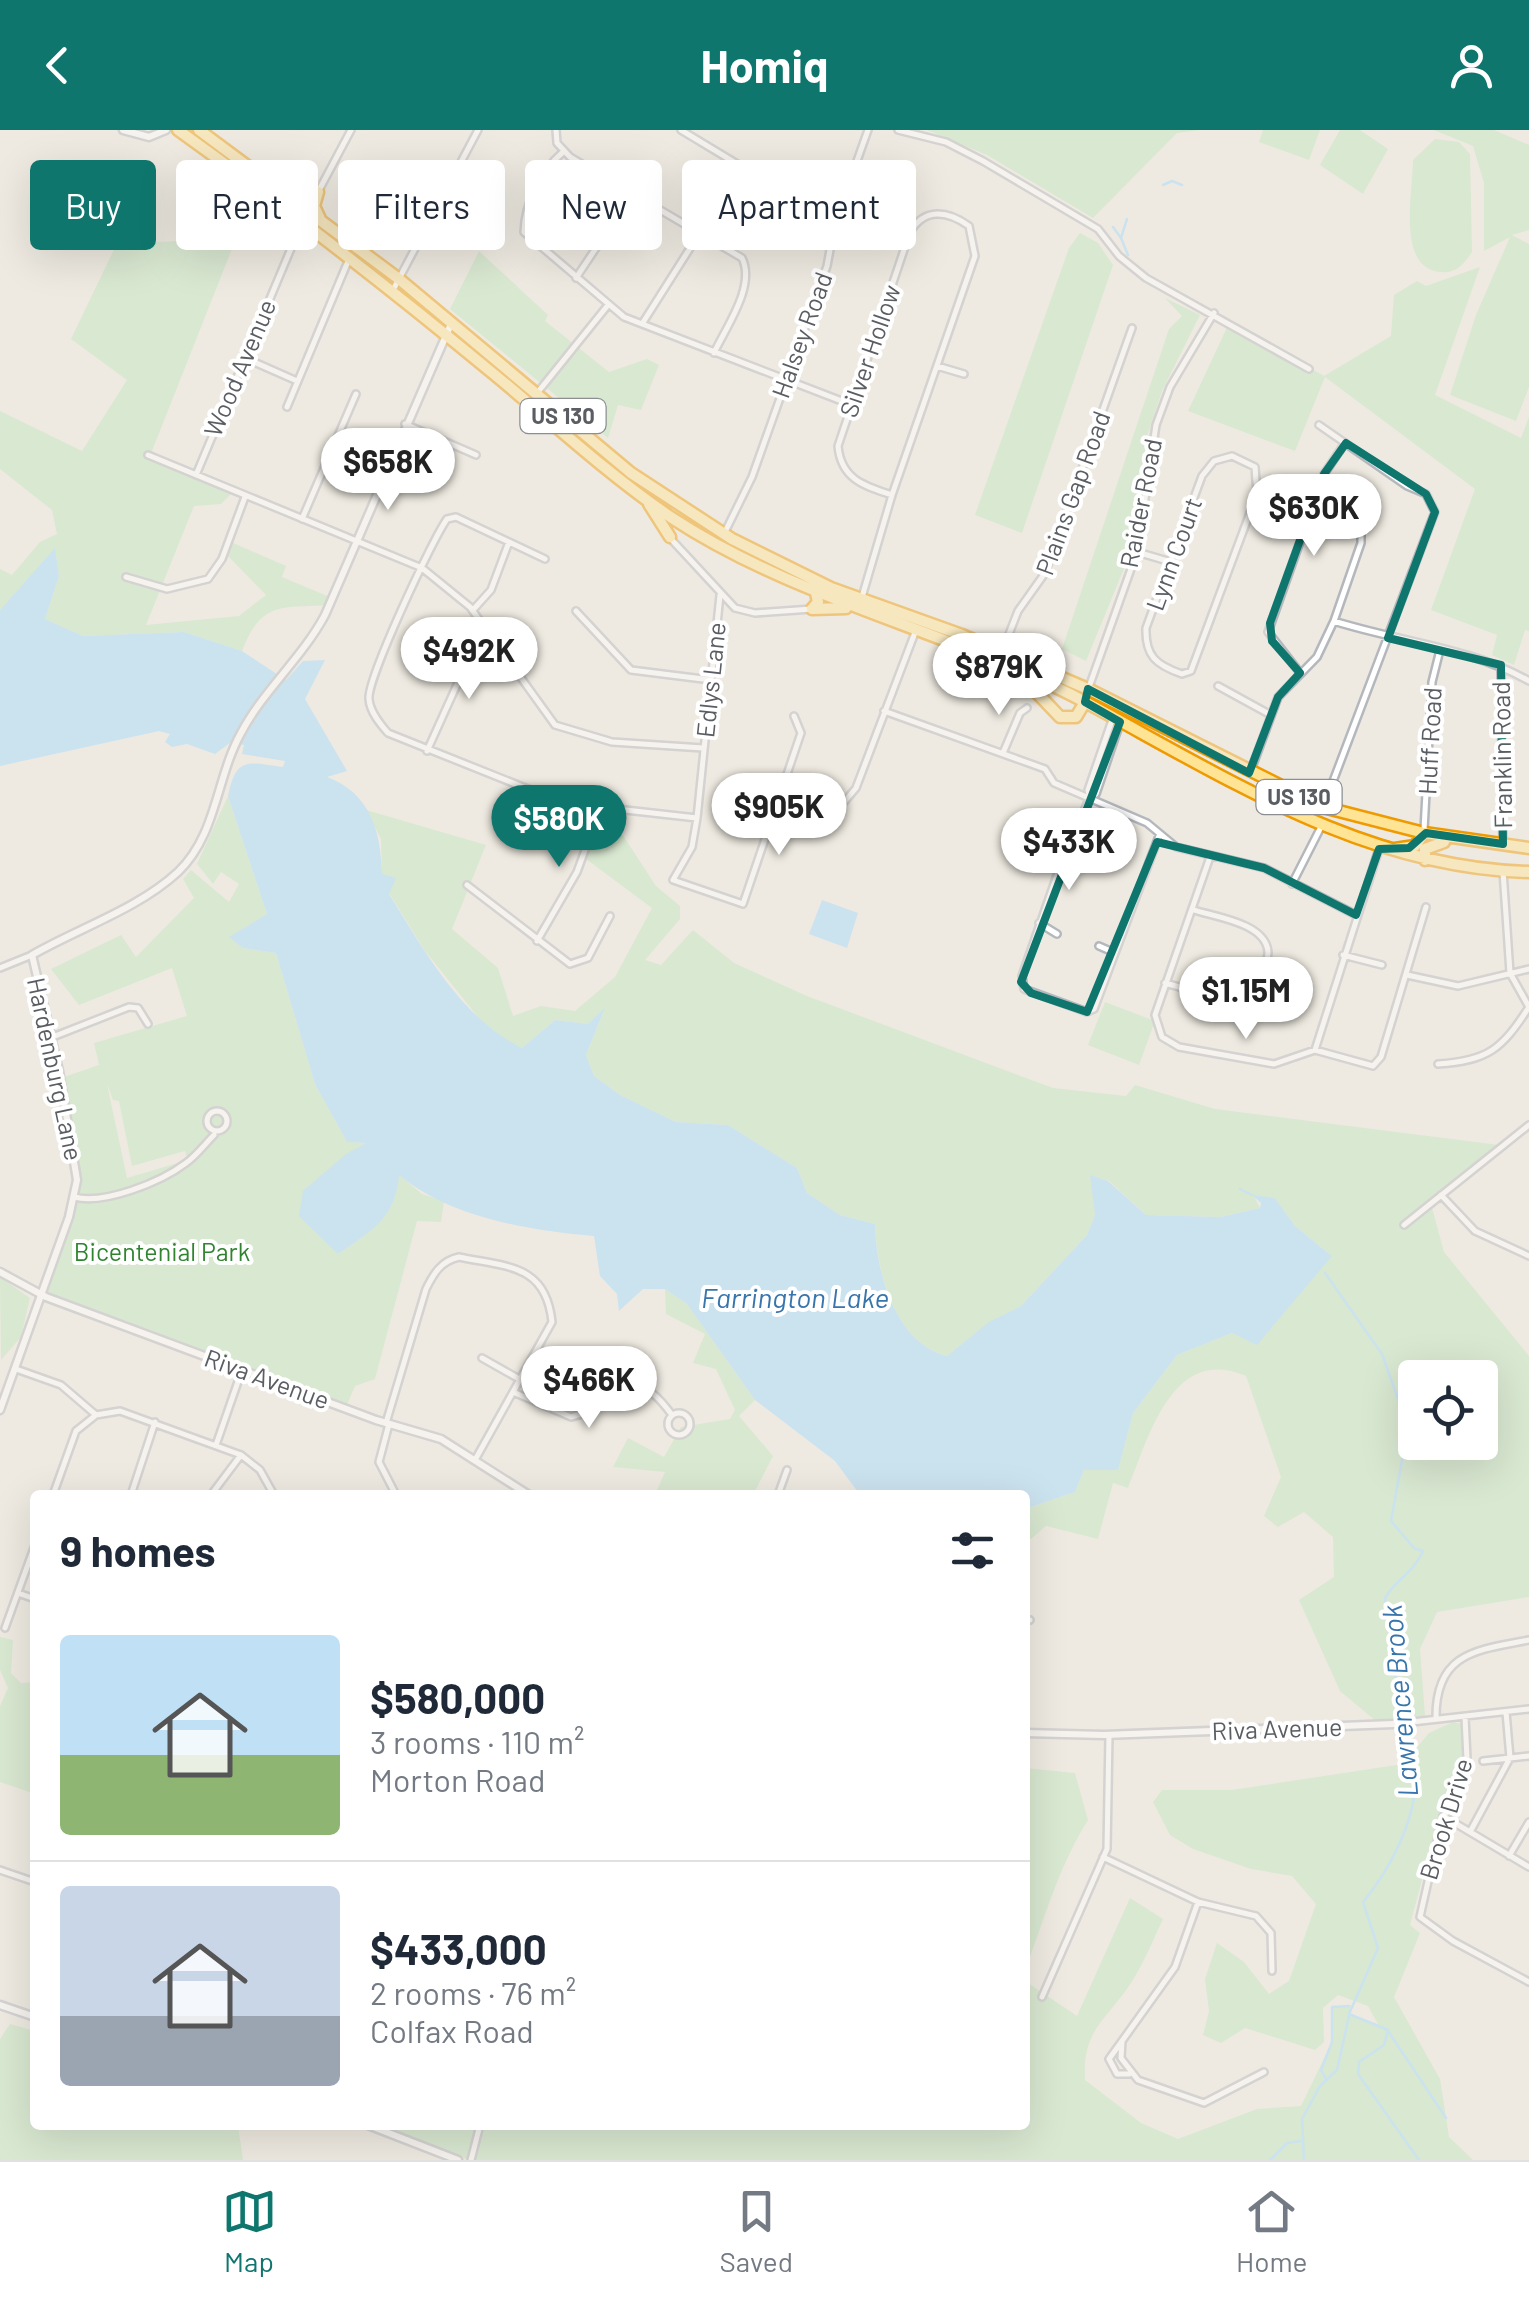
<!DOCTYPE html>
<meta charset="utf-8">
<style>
body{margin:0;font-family:Barlow,sans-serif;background:#f6f6f7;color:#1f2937;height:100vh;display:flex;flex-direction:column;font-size:38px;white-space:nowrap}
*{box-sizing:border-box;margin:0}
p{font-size:32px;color:#747a83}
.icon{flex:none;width:55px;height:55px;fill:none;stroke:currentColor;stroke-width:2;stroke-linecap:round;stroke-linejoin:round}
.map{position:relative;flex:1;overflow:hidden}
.panel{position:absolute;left:30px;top:1360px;width:1000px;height:640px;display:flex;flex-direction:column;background:#fff;border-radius:10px;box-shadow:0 10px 40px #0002}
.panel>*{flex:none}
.hud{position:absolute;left:30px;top:30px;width:1000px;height:90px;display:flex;gap:20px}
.tools{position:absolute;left:1398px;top:1230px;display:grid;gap:20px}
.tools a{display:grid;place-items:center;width:100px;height:100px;border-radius:10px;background:#fff;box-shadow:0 10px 40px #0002;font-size:50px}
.price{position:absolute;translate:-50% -85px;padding:0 22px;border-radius:35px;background:#fff;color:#222;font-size:32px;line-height:65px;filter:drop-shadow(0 2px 5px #0008)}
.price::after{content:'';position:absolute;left:50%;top:60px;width:30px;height:22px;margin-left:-15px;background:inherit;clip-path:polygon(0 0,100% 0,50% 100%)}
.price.current{background:#0f766e;color:#fff}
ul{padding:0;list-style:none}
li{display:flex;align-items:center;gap:30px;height:250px;padding:0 30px}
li+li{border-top:2px solid #e0e1e3}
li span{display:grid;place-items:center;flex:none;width:280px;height:200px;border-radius:10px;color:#555}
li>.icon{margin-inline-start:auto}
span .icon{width:120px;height:120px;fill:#fffc;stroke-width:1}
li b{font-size:42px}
h2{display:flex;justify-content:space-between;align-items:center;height:120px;padding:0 30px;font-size:42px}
.pill{padding:0 35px;border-radius:10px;background:#fff;box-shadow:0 10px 40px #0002;font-size:35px;line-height:90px}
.pill.current{background:#0f766e;color:#fff}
header{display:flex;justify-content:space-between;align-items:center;height:130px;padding:0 30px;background:#0f766e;color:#fff;font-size:45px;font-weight:700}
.tab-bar{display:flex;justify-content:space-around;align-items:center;height:140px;border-top:2px solid #e0e1e3;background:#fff;font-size:28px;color:#747a83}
.tab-bar a{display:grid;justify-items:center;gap:5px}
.tab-bar .current{color:#0f766e}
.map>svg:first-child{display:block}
.green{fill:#bee7bc;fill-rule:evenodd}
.water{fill:#a0daff}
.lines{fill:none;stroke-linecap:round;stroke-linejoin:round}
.stream{stroke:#a0daff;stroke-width:2.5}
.minor-casing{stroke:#b4b8bd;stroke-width:10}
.tertiary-casing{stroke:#b4b8bd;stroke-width:11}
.trunk-casing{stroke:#ef9a00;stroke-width:15}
.minor{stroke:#fff;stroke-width:5}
.tertiary{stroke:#fff;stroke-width:6}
.trunk{stroke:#ffe496;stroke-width:10}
.marked{fill:none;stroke:#0f766e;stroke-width:8;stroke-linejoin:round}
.labels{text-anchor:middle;stroke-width:8;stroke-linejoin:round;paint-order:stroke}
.shield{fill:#fff;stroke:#8c8e92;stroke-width:2.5}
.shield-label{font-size:22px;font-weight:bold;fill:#5a5e63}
.street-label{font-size:25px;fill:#5a5e63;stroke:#fff}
.park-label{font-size:25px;fill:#308430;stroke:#fff}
.water-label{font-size:28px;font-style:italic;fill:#3775ac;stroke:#fff}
</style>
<header><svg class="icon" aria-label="back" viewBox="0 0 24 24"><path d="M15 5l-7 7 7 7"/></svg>Homiq<svg class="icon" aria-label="person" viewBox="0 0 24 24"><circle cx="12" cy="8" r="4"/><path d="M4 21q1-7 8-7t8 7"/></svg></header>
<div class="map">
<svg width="1529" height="2030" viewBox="0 0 1529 2030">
<rect width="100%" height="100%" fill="#eeeae1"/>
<path class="green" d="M927,0H1199L1177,3L1093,88L987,25Z
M1263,0H1320L1309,30L1259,12Z
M1340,0H1360L1388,19L1363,64L1320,35Z
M1434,0H1494L1529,15V100L1512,105L1529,114V257L1516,291L1450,265L1476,185L1510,107L1484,121V53L1473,16Z
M1435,9L1459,12L1470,24L1472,122C1464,134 1456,144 1440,142C1396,138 1413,61 1413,30Z
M242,71L245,86L152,321L184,342L235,360L221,374L194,376L146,495L239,486L266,465L226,424L231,412L286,436L282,447L332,468L329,475C281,478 261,471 242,521L184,502L83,506L45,489L59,446L55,419L0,480V439L12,445L40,412L57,404L52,380L0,339V281L82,321L127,250L71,209L119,109C186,114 192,117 242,71Z
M1080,103L1098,113L1113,135L1022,403L975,385L1069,118Z
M479,121L548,185L545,191L609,242L647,229L659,235L641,280L618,275L608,308L450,179Z
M1480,137L1435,265L1521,308L1529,287V501L1525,500L1514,535L1492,525L1497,505L1431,480L1475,359L1325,247L1295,321L1188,281L1230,191L1324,246L1391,206L1394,165L1417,151L1426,156Z
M1165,168L1200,185L1162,261L1147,306L1132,419L1086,531L1062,519L1169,199L1182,186Z
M228,666L267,784L230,807L243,818L276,823L315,954L347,1012L369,1013L338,1124C369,1103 399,1084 398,1044L422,1064L444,1071L441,1092L417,1091L375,1249L355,1256L347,1275L241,1242L48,1162L79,1052L61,948L99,935L94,913L187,886L172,838L79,875L51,839L121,805L136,827L194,768L183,749L191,740L229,772L239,754L221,742L213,754L197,734ZM107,954L113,970L119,971L132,1036L185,1021L188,1030L127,1048Z
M366,680L486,715L452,799L498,838L513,886L541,876L575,881L615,847L652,778L582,726L599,680L607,681L656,756L680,776V789L645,830L661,835L693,800L734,833L807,866L1053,958L1126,966L1135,955L1215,979L1507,1016L1432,1078L1444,1122L1529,1226V1467L1437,1482L1420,1519L1425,1586L1377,1592L1340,1561L1299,1470L1334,1447L1333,1407L1304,1382L1278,1397L1264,1386L1281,1347L1246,1246C1173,1214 1149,1306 1128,1358L1113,1353L1098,1409L1046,1396L1031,1409L1025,1408V1379L1075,1362L1084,1340H1118L1133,1283L1177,1225L1232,1203L1257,1214L1331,1125L1295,1096L1275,1068L1254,1066L1260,1078L1220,1087L1146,1085L1109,1051L1091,1046L1095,1085L1087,1105L1021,1176L990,1192L947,1226C894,1212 877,1143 875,1094L840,1085L807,1063L797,1038L728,995L676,992L620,965L594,946L586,925L604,881L588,894L555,890L522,918L490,902L425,821L389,763L382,744L381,709ZM1415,1248H1480V1312H1415Z
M1105,872L1155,891L1139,935L1088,915Z
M0,1147L30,1168L21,1207L1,1230Z
M665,1159L687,1174L755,1270L739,1286L773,1326L753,1365H655L665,1342L613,1337L628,1308L664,1327L681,1297L730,1289L735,1280L716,1239L693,1233L705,1204L666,1184Z
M0,1507L13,1510L11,1543L21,1553L35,1552V1664L0,1652V1576L8,1558L0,1540Z
M1453,1592L1462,1594V1635L1440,1682L1410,1795L1420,1803L1394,1867L1440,1949L1449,2007L1473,2030H470L376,1997L1025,1995V1851L1077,1886L1130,1768L1163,1789C1153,1810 1144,1833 1131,1853C1107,1890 1082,1899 1085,1950L1141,1993L1178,2009L1257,1979L1301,1976L1332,1912V1877L1351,1875L1349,1884L1378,1894L1368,1876L1338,1865L1323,1878L1324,1912L1315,1920L1245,1898L1221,1913L1203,1905L1209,1881L1205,1849L1217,1813L1244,1832L1269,1864L1289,1851L1316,1774L1292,1746L1251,1739L1193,1719L1170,1705L1153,1672L1162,1660H1232L1403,1634L1429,1603Z
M1025,1638L1075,1643L1088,1690C1057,1740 1046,1786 1025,1840Z
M10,1894L35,1901V1995H238L243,2030H0V1909Z"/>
<path class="water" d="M55,418L59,446L45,489L83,506L184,502L242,521L286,550L303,531L325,530L305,569L347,641L327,647C370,663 381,701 382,744L396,748L389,764C424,820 462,889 522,918L555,890L588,894L605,878L586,925L594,946L620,965L676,992L728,995L797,1038L807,1063L840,1085L875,1094C876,1142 895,1213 947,1226L989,1192L1021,1176L1087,1105L1095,1085L1090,1045L1108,1051L1146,1085L1220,1087L1260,1078L1261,1073L1252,1065L1275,1068L1295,1096L1332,1126L1257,1215L1232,1203L1177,1225L1133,1283L1118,1340H1084L1075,1362L1025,1379V1365H860L835,1331L755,1270L687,1174L665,1159H643L619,1181L617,1164L600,1146L594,1106C528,1100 451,1088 399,1045C396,1087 372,1101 338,1124L299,1086L303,1061L346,1024L367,1013L347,1012L315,954L276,823L243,818L229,807L267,784L228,666C236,626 248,632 283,637L285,631L242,624L244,615L231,612L215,624L187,614L172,617L165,612L170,604L159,601L0,636V480Z
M822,770L858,783L847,818L809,804Z"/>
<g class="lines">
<path class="stream" d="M1163,55L1172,51L1182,55
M1127,89L1121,108L1128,125
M1113,97L1121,108
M1240,1059L1252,1065
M1325,1143L1382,1224L1408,1297L1391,1391L1414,1418L1423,1421C1412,1445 1396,1449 1385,1468L1406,1622C1433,1663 1391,1739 1363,1772L1378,1818L1349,1884L1388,1900L1384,1915L1359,1932L1358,1944L1419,2030
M1388,1901L1446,1988
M1326,1949L1321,1940L1332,1912V1877L1349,1876
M1270,2030L1287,2013L1300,2011
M1304,2030L1302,1989L1320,1956L1337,1940L1349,1886"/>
<g class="minor-casing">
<path id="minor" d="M556,0L557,13L570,27L742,128C756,156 726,197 714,223
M681,0L835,93
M898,0L946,12L983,31L1098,99L1119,126L1146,148L1309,239
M563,22C541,41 525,72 524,102L624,187L852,275
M317,64L351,0
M576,148L632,64
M393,160L478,0
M642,194L699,104
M245,228L297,251
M937,236L964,244
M538,262L608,175
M287,277L349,129
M405,294L476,325
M1319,295L1407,356L1426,364L1435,382L1324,675
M148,325L422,438L470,477L555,595L612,612L703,618
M1232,326L1255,337L1257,364L1191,541L1182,544C1156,535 1145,526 1146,498L1202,346L1214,331Z
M196,345L295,109L315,105
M302,389L356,264
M725,402L752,347L827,136L835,93L868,0
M671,409L735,478L755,483L812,479
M1137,422L1171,432
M545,429L456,387L447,389C432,410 367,549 369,569C370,582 380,594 388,603L563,673L697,688
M126,447L167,459L208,449L222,429L245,367
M720,465L697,688L692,717L673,750L743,774L801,603L794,586
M862,467L892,365L975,126L969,96C948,81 925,77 910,102L838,316C841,349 864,356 892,365
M473,480L491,460L509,412
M576,481L631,540L711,550
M1334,491C1399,512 1470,517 1529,551
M1002,522L1018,481L1045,443L1132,198
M1501,537L1503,714
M1300,543L1268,502L1324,344L1345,313
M1218,556L1271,585
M1088,560L1137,422L1156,295L1170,257L1214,183
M884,581L1045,639L1054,653L1147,693L1176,717L1264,738L1356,785
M1120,593L1096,664L1090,667L1062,731L1022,846L1024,859L1087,882L1094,879L1159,706
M427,621L460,548L499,514
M1003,623L1020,583L1027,578
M1251,640L1278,567L1317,527L1334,491L1361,413V391L1318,371
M1090,667L1088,660L1112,590
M1424,700L1432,552L1440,520
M819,702L856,658L916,500
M1210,727L1155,885L1162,907L1179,917L1274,934L1315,920L1373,936L1381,927L1426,777
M1062,731L1082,738
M1503,741L1510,843L1529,877
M1292,754L1321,697
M467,755L570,834L588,828L610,786
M1039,793L1057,804
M537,811L577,742L600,679
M1099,816L1115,823
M1343,825L1382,835
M0,838L32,825
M1407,845L1458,856L1529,839
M1165,853L1236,873L1254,869C1258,855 1268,835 1268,822C1266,793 1215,787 1194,780
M50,908L129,877L138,878L148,894
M1315,920L1379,719
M1438,934C1488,931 1502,919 1529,877
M207 991a10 10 0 1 1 20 0a10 10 0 1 1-20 0Z
M1441,1065L1475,1101L1529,1126
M74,1067C104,1075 161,1052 186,1033C196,1026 205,1014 214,1005
M1404,1095L1529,995
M482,1228L521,1250
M16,1239L61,1255L96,1285
M513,1262L571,1287C618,1277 627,1223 672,1285
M668 1294a11 11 0 1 1 22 0a11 11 0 1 1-22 0Z
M386,1293L426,1159C434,1143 441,1131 459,1127C507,1137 546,1134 552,1192L475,1330
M389,1294L379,1332L396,1365
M216,1315L242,1240
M53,1365L76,1301L96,1285L120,1281L241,1325L260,1340L274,1365
M131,1365L155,1292
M211,1365L241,1325
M778,1365L787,1340
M18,1463L35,1469
M1025,1489L1030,1490
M5,1498L35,1415
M1465,1587L1467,1629L1440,1698L1420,1787L1453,1811L1529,1852
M1436,1589C1435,1522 1477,1520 1529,1510
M1394,1594L1529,1579
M1483,1631L1529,1626
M1443,1686L1529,1737
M1470,1702L1510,1628L1506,1582
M1509,1726L1529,1692
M1103,1727L1198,1772L1256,1786L1271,1803L1272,1841
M0,1740L35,1752
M1198,1772L1175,1837L1122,1911L1121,1928L1138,1950L1204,1973L1264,1942
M1042,1867L1107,1719L1109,1605
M1122,1911L1109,1929L1117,1944H1129
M471,2030L480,1995"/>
</g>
<g class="tertiary-casing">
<path id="tertiary" d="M123,0L149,7L166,0
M0,1142L46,1167L376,1290L441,1309L529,1365
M0,1280L69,1087L77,1050L59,941L32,825C79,798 138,779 178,742C217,705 216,648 241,603C263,561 302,528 325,485L451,194
M1025,1603L1104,1605L1394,1594
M0,1875L35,1887
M368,1995L458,2030"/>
</g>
<g class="trunk-casing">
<path id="trunk" d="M178,0C287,78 392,160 495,245C553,293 610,346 672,388C800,472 953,501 1087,573C1228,649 1365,738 1529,742
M199,0L399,149L631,343L732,409L831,458L962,505L1088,559L1323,677L1424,703L1529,718
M318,62L314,76L320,89
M292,84L295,109
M649,374L670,407
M816,463L818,472L812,479L846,478
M1017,542L1060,587H1076L1085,572
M1395,719L1415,716L1424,703
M1425,730V719L1444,712"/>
</g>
<use href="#minor" class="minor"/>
<use href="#tertiary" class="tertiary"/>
<use href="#trunk" class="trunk"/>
</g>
<path d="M0 0H1529V2030H0ZM1346,313L1426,364L1435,382L1388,508L1501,535L1503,714L1426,703L1409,718L1379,719L1356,785L1264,738L1157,712L1087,882L1031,863L1021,852L1120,592L1085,572L1088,559L1249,643L1278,567L1300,543L1272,511L1270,493L1324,344Z" fill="#eeeae1" fill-opacity=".55" fill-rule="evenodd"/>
<path class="marked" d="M1346,313L1426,364L1435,382L1388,508L1501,535L1503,714L1426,703L1409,718L1379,719L1356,785L1264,738L1157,712L1087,882L1031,863L1021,852L1120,592L1085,572L1088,559L1249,643L1278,567L1300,543L1272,511L1270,493L1324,344Z"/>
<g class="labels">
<g class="shield">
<rect x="520.5" y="269" width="85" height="34" rx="8"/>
<rect x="1256.5" y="650" width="85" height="34" rx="8"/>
</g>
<g class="shield-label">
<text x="563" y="294">US 130</text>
<text x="1299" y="675">US 130</text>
</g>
<g class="street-label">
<text transform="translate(802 205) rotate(-70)" y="9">Halsey Road</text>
<text transform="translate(870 221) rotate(-71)" y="9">Silver Hollow</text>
<text transform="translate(240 238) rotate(-67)" y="9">Wood Avenue</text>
<text transform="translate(1073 363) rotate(-70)" y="9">Plains Gap Road</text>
<text transform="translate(1141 373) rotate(-79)" y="9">Raider Road</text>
<text transform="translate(1174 424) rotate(-70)" y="9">Lynn Court</text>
<text transform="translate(711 550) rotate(-84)" y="9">Edlys Lane</text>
<text transform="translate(1430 611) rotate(-87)" y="9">Huff Road</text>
<text transform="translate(1502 625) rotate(-91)" y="9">Franklin Road</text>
<text transform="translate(55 939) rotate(78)" y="9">Hardenburg Lane</text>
<text transform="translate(267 1249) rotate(20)" y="9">Riva Avenue</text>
<text transform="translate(1277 1599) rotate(-2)" y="9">Riva Avenue</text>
<text transform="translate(1446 1689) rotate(-73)" y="9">Brook Drive</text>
</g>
<g class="park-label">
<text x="162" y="1131">Bicentenial Park</text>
</g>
<g class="water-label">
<text x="795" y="1178">Farrington Lake</text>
<text transform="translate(1400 1571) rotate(-95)" y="10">Lawrence Brook</text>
</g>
</g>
</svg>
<div class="tools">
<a><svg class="icon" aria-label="locate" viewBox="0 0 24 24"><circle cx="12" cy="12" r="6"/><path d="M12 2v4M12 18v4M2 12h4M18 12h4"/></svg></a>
</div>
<b class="price" style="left:388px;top:383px">$658K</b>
<b class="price" style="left:1314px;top:429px">$630K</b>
<b class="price" style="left:469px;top:572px">$492K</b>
<b class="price" style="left:999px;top:588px">$879K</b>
<b class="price" style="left:779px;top:728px">$905K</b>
<b class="price current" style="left:559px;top:740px">$580K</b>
<b class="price" style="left:1069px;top:763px">$433K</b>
<b class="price" style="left:1246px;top:912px">$1.15M</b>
<b class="price" style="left:589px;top:1301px">$466K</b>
<div class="hud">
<a class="pill current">Buy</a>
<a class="pill">Rent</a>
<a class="pill">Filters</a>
<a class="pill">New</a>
<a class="pill">Apartment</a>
</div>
<section class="panel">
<h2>9 homes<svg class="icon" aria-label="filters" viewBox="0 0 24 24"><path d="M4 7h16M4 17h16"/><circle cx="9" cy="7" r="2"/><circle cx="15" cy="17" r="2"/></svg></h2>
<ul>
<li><span style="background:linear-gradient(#bfe0f5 60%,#8fb573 0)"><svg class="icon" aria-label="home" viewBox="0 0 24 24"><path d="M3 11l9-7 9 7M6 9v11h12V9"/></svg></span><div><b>$580,000</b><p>3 rooms · 110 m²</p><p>Morton Road</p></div></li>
<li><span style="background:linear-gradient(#c9d6e8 65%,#9aa5b1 0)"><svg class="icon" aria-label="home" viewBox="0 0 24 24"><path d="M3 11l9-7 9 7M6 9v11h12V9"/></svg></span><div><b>$433,000</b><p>2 rooms · 76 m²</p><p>Colfax Road</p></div></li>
</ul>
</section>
</div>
<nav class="tab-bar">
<a class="current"><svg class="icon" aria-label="map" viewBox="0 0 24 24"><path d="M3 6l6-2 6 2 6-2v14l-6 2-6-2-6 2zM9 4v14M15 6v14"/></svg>Map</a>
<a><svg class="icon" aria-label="saved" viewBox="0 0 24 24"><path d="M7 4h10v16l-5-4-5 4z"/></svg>Saved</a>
<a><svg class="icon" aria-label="home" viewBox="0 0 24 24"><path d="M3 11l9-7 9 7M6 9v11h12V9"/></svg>Home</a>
</nav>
